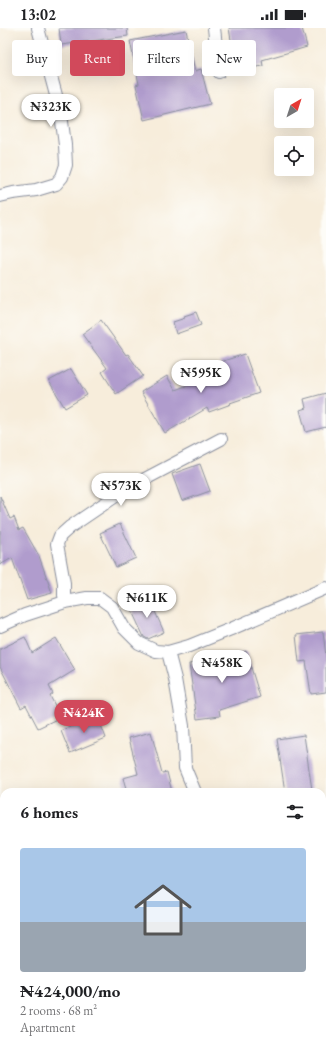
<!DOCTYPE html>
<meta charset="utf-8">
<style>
body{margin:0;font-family:"EB Garamond",serif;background:#f6f6f6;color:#202124;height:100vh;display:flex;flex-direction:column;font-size:15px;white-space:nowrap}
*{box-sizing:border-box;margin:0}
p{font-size:13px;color:#757577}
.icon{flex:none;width:22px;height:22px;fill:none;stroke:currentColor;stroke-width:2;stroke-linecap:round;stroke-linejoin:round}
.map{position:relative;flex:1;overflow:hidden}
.drawer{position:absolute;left:0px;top:760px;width:326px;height:268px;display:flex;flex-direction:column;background:#fff;border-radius:12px 12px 0 0;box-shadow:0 4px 16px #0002}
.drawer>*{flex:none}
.banner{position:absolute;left:12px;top:12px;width:302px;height:36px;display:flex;gap:8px}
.needle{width:26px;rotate:39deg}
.tools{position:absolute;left:274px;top:60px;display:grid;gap:8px}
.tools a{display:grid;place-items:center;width:40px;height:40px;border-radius:4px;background:#fff;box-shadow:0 4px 16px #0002;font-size:20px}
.price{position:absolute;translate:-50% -34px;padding:0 9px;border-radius:14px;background:#fff;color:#222;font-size:13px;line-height:26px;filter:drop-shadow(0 1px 2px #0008)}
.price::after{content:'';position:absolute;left:50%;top:24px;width:12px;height:9px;margin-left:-6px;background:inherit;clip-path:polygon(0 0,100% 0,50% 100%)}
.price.selected{background:#d1495b;color:#fff}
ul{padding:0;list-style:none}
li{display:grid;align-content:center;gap:8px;height:212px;padding:0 20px}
li span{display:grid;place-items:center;height:124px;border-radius:4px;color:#555}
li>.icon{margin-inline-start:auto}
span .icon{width:72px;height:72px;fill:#fffc;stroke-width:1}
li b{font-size:17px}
h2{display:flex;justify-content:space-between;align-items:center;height:48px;padding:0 20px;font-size:17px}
.pill{padding:0 14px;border-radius:4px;background:#fff;box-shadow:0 4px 16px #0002;font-size:14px;line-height:36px}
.pill.selected{background:#d1495b;color:#fff}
.status{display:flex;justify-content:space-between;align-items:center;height:28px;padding:0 20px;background:#fff;direction:ltr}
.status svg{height:11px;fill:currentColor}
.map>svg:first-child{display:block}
.building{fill:#b09ccd}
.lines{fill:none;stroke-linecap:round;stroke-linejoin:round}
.minor-casing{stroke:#898e9c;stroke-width:14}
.minor{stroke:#fff;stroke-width:12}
</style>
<div class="status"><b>13:02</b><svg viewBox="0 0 49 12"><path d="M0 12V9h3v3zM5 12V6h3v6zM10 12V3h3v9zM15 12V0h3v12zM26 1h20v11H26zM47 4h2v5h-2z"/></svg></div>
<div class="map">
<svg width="326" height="1028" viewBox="0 0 326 1028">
<rect width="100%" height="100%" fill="#fdfcf7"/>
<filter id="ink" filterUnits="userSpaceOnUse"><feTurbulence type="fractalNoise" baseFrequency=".025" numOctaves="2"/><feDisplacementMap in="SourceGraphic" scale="8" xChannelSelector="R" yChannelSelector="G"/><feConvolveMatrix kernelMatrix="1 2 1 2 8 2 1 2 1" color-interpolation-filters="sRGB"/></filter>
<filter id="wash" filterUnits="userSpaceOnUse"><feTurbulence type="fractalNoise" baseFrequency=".012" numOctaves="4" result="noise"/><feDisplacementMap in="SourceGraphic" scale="16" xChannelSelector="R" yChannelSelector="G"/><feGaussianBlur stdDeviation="0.9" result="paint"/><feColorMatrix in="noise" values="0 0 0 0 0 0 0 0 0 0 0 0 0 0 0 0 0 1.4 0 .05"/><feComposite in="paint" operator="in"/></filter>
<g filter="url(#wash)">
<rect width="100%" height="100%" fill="#f7eddb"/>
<g id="blocks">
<path class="building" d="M59,0H127L128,8L61,17Z
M229,0H302L307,19L262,32L263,38L236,42Z
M186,2L195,43L201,41L210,76L144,92L136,57L139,56L130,13Z
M196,284L201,297L176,306L173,294L185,290L184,288Z
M101,292L126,327L128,326L143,348L116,366L102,344L107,340L82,306Z
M245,326L259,365L230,375L231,376L209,384L207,380L165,405L141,364L167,348L175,362L224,344L220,334Z
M71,341L87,367L65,380L49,353Z
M326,365V399L306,404L300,382L306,380L304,371Z
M200,436L210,463L182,473L172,446Z
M0,468L10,491L14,489L19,502L23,500L39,528L52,565L27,572L12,530L0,537Z
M120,496L136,530L116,539L100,505Z
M149,570L164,604L148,611L144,609L130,579Z
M323,604L326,628V664L311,666L306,633L299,634L296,607Z
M25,609L32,625L56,610L75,642L49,658L53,666L50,668L61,689L38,700L26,677L21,680L0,639V621Z
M246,623L260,669L219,682L220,688L197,691L189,636L216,632Z
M97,687L106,710L70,725L61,703Z
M151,704L162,745L167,744L172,764H127L123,750L138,746L129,710Z
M304,707L312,762L294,764H285L277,711Z"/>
</g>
</g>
<g filter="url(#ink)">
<use href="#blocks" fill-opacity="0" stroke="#898e9c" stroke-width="1"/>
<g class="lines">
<g class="minor-casing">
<path id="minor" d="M214,0L219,44
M0,168L13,165L36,162L56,156L62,149L66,137L65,117L61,86L38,0
M65,574L64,567V555L57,516L60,508L70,499L126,461L221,411
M0,598L25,587L65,574L87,570H100L112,579L124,600L139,615L156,623L168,624L189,618L231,601L326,560
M168,624L175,651L183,698L185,740L195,764
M0,784L4,797
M322,797L326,796
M0,852L4,851
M322,949L326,951
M270,1024L271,1028
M6,1028L17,1024L32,1027L47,1024"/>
</g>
<use href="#minor" class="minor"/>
</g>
</g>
</svg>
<div class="tools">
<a><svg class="needle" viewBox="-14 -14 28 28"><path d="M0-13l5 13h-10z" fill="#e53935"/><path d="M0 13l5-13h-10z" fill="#757577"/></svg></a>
<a><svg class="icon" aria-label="locate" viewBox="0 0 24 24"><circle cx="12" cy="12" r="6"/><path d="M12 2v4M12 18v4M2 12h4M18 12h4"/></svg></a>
</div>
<b class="price" style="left:51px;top:100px">₦323K</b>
<b class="price" style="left:201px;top:366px">₦595K</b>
<b class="price" style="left:121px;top:479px">₦573K</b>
<b class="price" style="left:147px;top:591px">₦611K</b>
<b class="price" style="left:222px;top:656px">₦458K</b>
<b class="price selected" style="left:84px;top:706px">₦424K</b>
<div class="banner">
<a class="pill">Buy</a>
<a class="pill selected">Rent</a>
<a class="pill">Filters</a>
<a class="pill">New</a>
</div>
<section class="drawer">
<h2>6 homes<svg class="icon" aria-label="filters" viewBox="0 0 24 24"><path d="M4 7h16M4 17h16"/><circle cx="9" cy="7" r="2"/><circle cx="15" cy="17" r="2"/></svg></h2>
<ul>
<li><span style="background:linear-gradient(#a9c7e8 60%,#9aa5b1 0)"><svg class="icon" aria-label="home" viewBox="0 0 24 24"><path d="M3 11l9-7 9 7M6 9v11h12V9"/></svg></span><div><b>₦424,000/mo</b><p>2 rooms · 68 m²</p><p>Apartment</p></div></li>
</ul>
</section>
</div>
